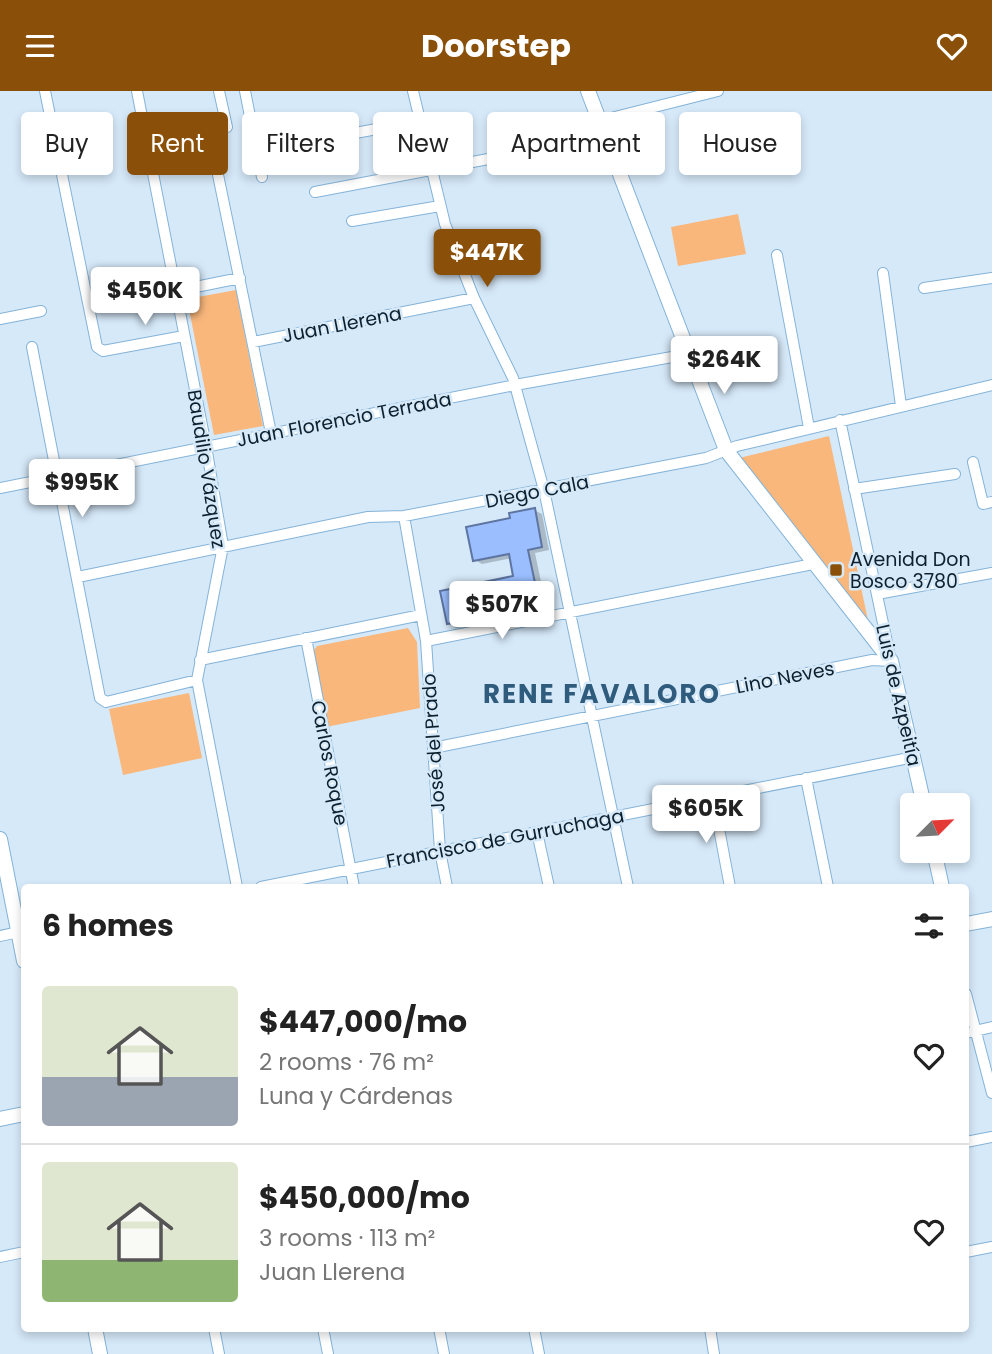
<!DOCTYPE html>
<meta charset="utf-8">
<style>
body{margin:0;font-family:Poppins,sans-serif;background:#f2f2f2;color:#222;height:100vh;display:flex;flex-direction:column;font-size:26px;white-space:nowrap}
*{box-sizing:border-box;margin:0}
p{font-size:23px;color:#767676}
.icon{flex:none;width:38px;height:38px;fill:none;stroke:currentColor;stroke-width:2;stroke-linecap:round;stroke-linejoin:round}
.map{position:relative;flex:1;overflow:hidden}
.details{position:absolute;left:21px;top:793px;width:948px;height:448px;display:flex;flex-direction:column;background:#fff;border-radius:7px;box-shadow:0 4px 10px #0003}
.details>*{flex:none}
.hud{position:absolute;left:21px;top:21px;width:950px;height:63px;display:flex;gap:14px}
.needle{width:46px;rotate:66deg}
.buttons{position:absolute;left:900px;top:702px;display:grid;gap:14px}
.buttons a{display:grid;place-items:center;width:70px;height:70px;border-radius:7px;background:#fff;box-shadow:0 4px 10px #0003;font-size:35px}
.price{position:absolute;translate:-50% -60px;padding:0 16px;border-radius:7px;background:#fff;color:#222;font-size:23px;line-height:46px;filter:drop-shadow(0 2px 4px #0008)}
.price::after{content:'';position:absolute;left:50%;top:42px;width:21px;height:16px;margin-left:-10px;background:inherit;clip-path:polygon(0 0,100% 0,50% 100%)}
.price.current{background:#8a5009;color:#fff}
ul{padding:0;list-style:none}
li{display:flex;align-items:center;gap:21px;height:175px;padding:0 21px}
li+li{border-top:2px solid #e0e0e0}
li span{display:grid;place-items:center;flex:none;width:196px;height:140px;border-radius:7px;color:#555}
li>.icon{margin-inline-start:auto}
span .icon{width:84px;height:84px;fill:#fffc;stroke-width:1}
li b{font-size:30px}
h2{display:flex;justify-content:space-between;align-items:center;height:84px;padding:0 21px;font-size:30px}
.pill{padding:0 24px;border-radius:7px;background:#fff;box-shadow:0 4px 10px #0003;font-size:24px;line-height:63px}
.pill.current{background:#8a5009;color:#fff}
header{display:flex;justify-content:space-between;align-items:center;height:91px;padding:0 21px;background:#8a5009;color:#fff;font-size:32px;font-weight:700}
.map>svg:first-child{display:block}
.green{fill:#f9b77c}
.shadow{fill:#0003}
.building{fill:#9abeff;stroke:#5d75a0;stroke-width:2}
.lines{fill:none;stroke-linecap:round;stroke-linejoin:round}
.minor-casing{stroke:#84b3d8;stroke-width:12}
.major-casing{stroke:#84b3d8;stroke-width:16}
.minor{stroke:#fff;stroke-width:10}
.major{stroke:#fff;stroke-width:14}
.poi-dot{fill:#8a5009;stroke:#d6e9f9;stroke-width:2.5}
.labels{text-anchor:middle;stroke-width:5;stroke-linejoin:round;paint-order:stroke}
.street-label{font-size:19px;fill:#0d202d;stroke:#d6e9f9}
.poi-label{font-size:19px;fill:#0d202d;stroke:#d6e9f9;text-anchor:start}
.district-label{font-size:26px;font-weight:bold;letter-spacing:2px;fill:#2f5b7c;stroke:#d6e9f9}
</style>
<header><svg class="icon" aria-label="menu" viewBox="0 0 24 24"><path d="M4 6h16M4 12h16M4 18h16"/></svg>Doorstep<svg class="icon" aria-label="heart" viewBox="0 0 24 24"><path d="M12 20l-8-8c-3-5 5-10 8-4 3-6 11-1 8 4z"/></svg></header>
<div class="map">
<svg width="992" height="1263" viewBox="0 0 992 1263">
<rect width="100%" height="100%" fill="#d6e9f9"/>
<path class="green" d="M738,123L746,163L678,175L671,136Z
M236,199L263,335L214,344L187,208Z
M829,345L869,534L739,367Z
M408,537L417,551L420,617L326,636L312,562L317,555Z
M189,602L202,667L123,684L109,618Z"/>
<path class="shadow" d="M534,419L542,423L549,459L535,462L545,510L525,514L527,522L456,537L448,532L516,486L512,467L482,473L475,469L512,428Z"/>
<path class="building" d="M535,417L542,456L528,459L538,506L519,510L520,519L447,533L440,500L513,485L509,463L473,470L466,436L510,427L509,422Z"/>
<g class="lines">
<g class="minor-casing">
<path id="minor" d="M45,0L97,256L103,260L184,245
M137,0L206,355L223,455L197,589L237,796
M219,0L227,36
M245,0L262,86
M413,0L445,133L474,207L513,287L544,399L628,796
M599,30L718,0
M296,53L420,30
M216,74L271,342
M315,101L504,65
M352,130L440,115
M777,164L809,337
M883,182L901,315
M924,197L992,187
M176,200L240,187
M0,228L41,220
M253,251L474,207
M32,256L100,607L106,611L197,589
M973,371L983,413L992,411
M0,397L515,294L689,263
M854,398L955,383
M404,425L426,550L440,760L447,796
M78,486L368,426L404,425L706,367L737,355L992,294
M877,503L992,482
M306,547L354,796
M426,550L813,473
M200,569L421,524
M433,657L872,569L891,570L840,329
M806,687L828,796
M713,706L730,796
M537,741L549,796
M261,796L914,666
M0,845L19,841
M966,903L992,1002
M966,942L992,936
M966,1051L992,1046
M966,1161L992,1156
M0,1166L24,1161
M214,1237L219,1263
M323,1237L328,1263
M439,1237L444,1263
M534,1237L539,1263
M710,1237L714,1263"/>
</g>
<g class="major-casing">
<path id="major" d="M588,0L726,359L891,570L924,714
M0,748L24,870
M934,760L942,796
M966,833L992,828
M0,1028L24,1023
M95,1237L100,1263"/>
</g>
<use href="#minor" class="minor"/>
<use href="#major" class="major"/>
</g>
<rect class="poi-dot" x="829" y="472" width="14" height="14" rx="3.5"/>
<g class="labels">
<g class="street-label">
<text transform="translate(342 233) rotate(-11)" y="7">Juan Llerena</text>
<text transform="translate(344 328) rotate(-11)" y="7">Juan Florencio Terrada</text>
<text transform="translate(207 378) rotate(81)" y="7">Baudilio Vázquez</text>
<text transform="translate(537 400) rotate(-11)" y="7">Diego Cala</text>
<text transform="translate(785 586) rotate(-11)" y="7">Lino Neves</text>
<text transform="translate(899 604) rotate(77)" y="7">Luis de Azpeitía</text>
<text transform="translate(433 652) rotate(-94)" y="7">José del Prado</text>
<text transform="translate(330 672) rotate(79)" y="7">Carlos Roque</text>
<text transform="translate(505 747) rotate(-11)" y="7">Francisco de Gurruchaga</text>
</g>
<g class="poi-label">
<text x="850" y="475">Avenida Don<tspan x="850" dy="22">Bosco 3780</tspan></text>
</g>
<g class="district-label">
<text x="602" y="612">RENE FAVALORO</text>
</g>
</g>
</svg>
<div class="buttons">
<a><svg class="needle" viewBox="-14 -14 28 28"><path d="M0-13l5 13h-10z" fill="#e53935"/><path d="M0 13l5-13h-10z" fill="#767676"/></svg></a>
</div>
<b class="price current" style="left:487px;top:198px">$447K</b>
<b class="price" style="left:145px;top:236px">$450K</b>
<b class="price" style="left:724px;top:305px">$264K</b>
<b class="price" style="left:82px;top:428px">$995K</b>
<b class="price" style="left:502px;top:550px">$507K</b>
<b class="price" style="left:706px;top:754px">$605K</b>
<div class="hud">
<a class="pill">Buy</a>
<a class="pill current">Rent</a>
<a class="pill">Filters</a>
<a class="pill">New</a>
<a class="pill">Apartment</a>
<a class="pill">House</a>
</div>
<section class="details">
<h2>6 homes<svg class="icon" aria-label="filters" viewBox="0 0 24 24"><path d="M4 7h16M4 17h16"/><circle cx="9" cy="7" r="2"/><circle cx="15" cy="17" r="2"/></svg></h2>
<ul>
<li><span style="background:linear-gradient(#dfe7d0 65%,#9aa5b1 0)"><svg class="icon" aria-label="home" viewBox="0 0 24 24"><path d="M3 11l9-7 9 7M6 9v11h12V9"/></svg></span><div><b>$447,000/mo</b><p>2 rooms · 76 m²</p><p>Luna y Cárdenas</p></div><svg class="icon" aria-label="heart" viewBox="0 0 24 24"><path d="M12 20l-8-8c-3-5 5-10 8-4 3-6 11-1 8 4z"/></svg></li>
<li><span style="background:linear-gradient(#dfe7d0 70%,#8fb573 0)"><svg class="icon" aria-label="home" viewBox="0 0 24 24"><path d="M3 11l9-7 9 7M6 9v11h12V9"/></svg></span><div><b>$450,000/mo</b><p>3 rooms · 113 m²</p><p>Juan Llerena</p></div><svg class="icon" aria-label="heart" viewBox="0 0 24 24"><path d="M12 20l-8-8c-3-5 5-10 8-4 3-6 11-1 8 4z"/></svg></li>
</ul>
</section>
</div>
